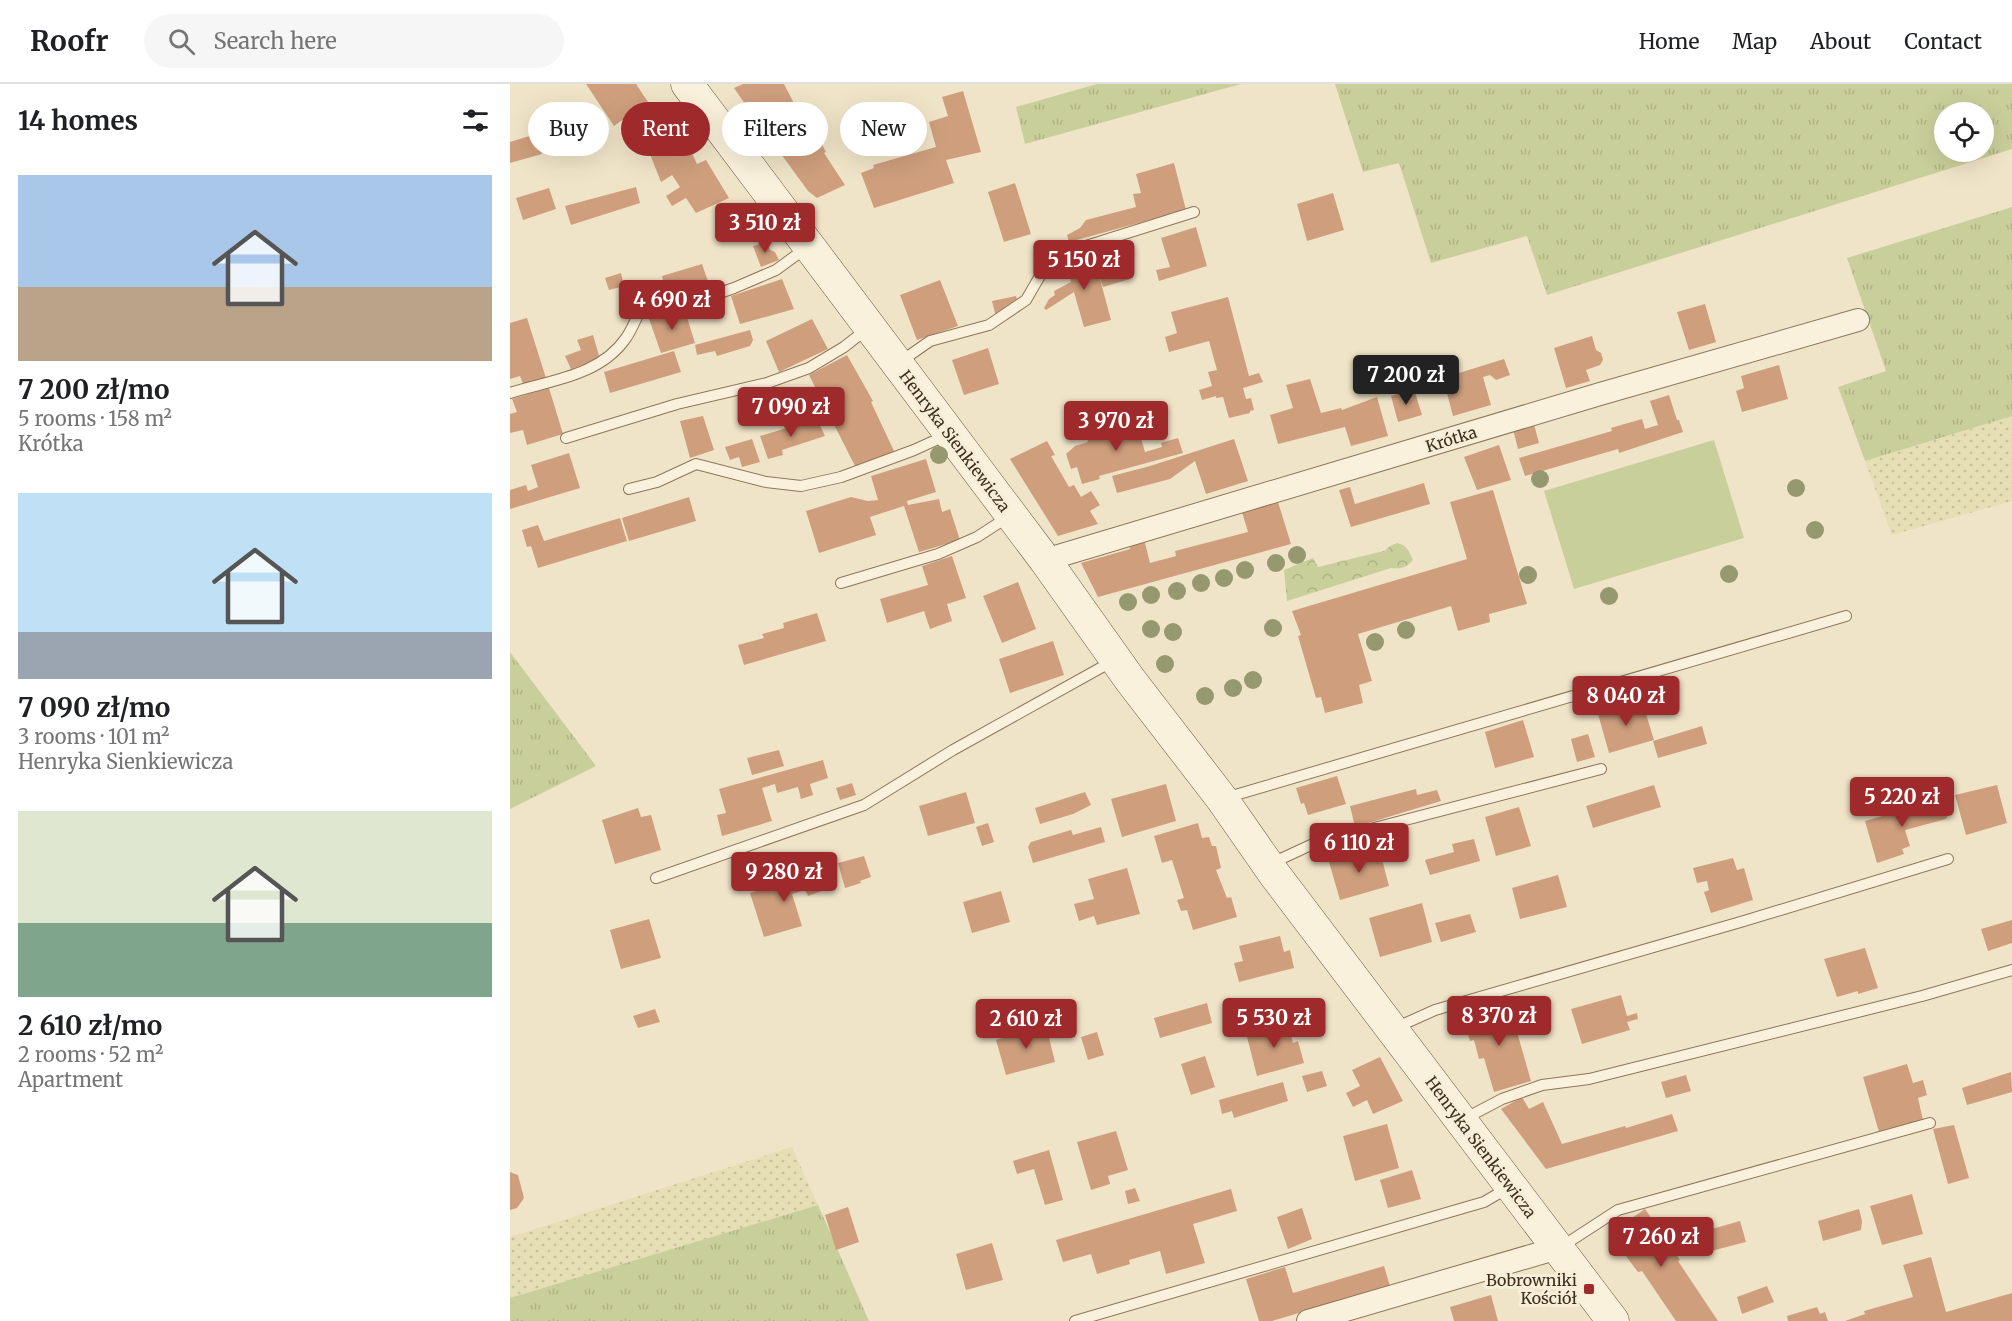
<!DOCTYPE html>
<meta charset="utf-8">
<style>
body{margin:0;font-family:Merriweather,serif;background:#f6f6f6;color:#202124;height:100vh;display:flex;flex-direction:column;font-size:22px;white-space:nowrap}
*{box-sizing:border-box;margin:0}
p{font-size:20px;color:#757577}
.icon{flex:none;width:33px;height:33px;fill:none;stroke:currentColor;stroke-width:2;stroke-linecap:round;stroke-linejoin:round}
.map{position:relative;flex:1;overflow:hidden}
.panel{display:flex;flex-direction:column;background:#fff;width:510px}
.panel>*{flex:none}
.hud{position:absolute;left:18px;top:18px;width:570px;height:54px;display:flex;gap:12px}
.fabs{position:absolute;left:1424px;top:18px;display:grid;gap:12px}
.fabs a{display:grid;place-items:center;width:60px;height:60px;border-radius:50%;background:#fff;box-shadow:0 6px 24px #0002;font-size:30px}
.price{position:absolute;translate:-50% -51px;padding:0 14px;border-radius:6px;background:#9e2a2b;color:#fff;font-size:20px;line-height:39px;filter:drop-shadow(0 2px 3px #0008)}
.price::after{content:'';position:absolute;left:50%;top:36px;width:18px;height:14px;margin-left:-9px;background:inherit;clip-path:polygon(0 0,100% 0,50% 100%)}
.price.selected{background:#222;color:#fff}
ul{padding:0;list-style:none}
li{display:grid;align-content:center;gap:12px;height:318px;padding:0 18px}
li span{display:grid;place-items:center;height:186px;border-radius:0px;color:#555}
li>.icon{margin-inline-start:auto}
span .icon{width:108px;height:108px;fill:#fffc;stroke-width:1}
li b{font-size:26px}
h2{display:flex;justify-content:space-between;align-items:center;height:72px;padding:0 18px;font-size:26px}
.pill{padding:0 21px;border-radius:27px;background:#fff;box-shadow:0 6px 24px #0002;font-size:21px;line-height:54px}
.pill.selected{background:#9e2a2b;color:#fff}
header{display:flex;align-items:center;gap:36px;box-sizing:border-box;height:84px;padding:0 30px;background:#fff;border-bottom:2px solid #e0e0e0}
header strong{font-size:28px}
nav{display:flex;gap:33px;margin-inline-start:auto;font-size:21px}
.search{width:420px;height:54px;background:#f6f6f6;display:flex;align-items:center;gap:15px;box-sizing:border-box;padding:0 21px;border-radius:33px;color:#757577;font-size:22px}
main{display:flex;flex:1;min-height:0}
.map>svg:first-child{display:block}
.farmland{fill:url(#farmland-dots)}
.grass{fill:url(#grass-tufts);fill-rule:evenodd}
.park{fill:url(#park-crowns)}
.pitch{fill:#c9cf9b}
.building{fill:#cf9f7d}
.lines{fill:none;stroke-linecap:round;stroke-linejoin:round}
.lane-casing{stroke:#8d765c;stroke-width:12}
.street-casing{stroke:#8d765c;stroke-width:24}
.secondary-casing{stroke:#6f573f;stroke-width:33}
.lane{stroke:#faf1dc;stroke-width:10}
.street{stroke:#faf1dc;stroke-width:22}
.secondary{stroke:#faf1dc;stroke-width:32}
.tree{fill:#96986f}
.poi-dot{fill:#9e2a2b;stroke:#f7eed8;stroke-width:2}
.labels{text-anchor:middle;stroke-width:6;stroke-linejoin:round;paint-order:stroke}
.street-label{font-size:16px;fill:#3d2e20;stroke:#f7eed8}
.poi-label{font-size:16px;fill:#3d2e20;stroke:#f7eed8;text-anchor:end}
</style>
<header>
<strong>Roofr</strong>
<div class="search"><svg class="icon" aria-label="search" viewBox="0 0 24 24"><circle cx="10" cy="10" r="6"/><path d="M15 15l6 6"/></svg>Search here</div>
<nav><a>Home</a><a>Map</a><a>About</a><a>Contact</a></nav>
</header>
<main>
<section class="panel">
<h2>14 homes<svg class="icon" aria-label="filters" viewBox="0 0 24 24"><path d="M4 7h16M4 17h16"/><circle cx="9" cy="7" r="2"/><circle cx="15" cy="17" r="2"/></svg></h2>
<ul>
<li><span style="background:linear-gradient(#a9c7e8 60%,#b9a48a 0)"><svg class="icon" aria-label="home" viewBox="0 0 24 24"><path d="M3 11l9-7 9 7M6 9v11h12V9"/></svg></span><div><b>7 200 zł/mo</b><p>5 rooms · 158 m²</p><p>Krótka</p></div></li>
<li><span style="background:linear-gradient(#bfe0f5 75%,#9aa5b1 0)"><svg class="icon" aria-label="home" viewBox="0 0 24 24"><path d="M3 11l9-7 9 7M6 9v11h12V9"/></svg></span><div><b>7 090 zł/mo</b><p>3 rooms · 101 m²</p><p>Henryka Sienkiewicza</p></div></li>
<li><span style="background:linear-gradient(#dfe7d0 60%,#7fa58c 0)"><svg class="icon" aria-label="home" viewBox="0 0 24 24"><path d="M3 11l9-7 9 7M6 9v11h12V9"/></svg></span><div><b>2 610 zł/mo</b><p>2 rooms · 52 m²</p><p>Apartment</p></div></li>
</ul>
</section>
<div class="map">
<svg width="1502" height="1237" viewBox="0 0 1502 1237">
<defs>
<pattern id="farmland-dots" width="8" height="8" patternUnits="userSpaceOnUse" patternTransform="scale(1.5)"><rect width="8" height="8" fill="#e6deb5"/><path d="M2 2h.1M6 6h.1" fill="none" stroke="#c6bf9b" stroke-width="1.8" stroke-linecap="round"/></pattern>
<pattern id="grass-tufts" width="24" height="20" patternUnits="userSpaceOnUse" patternTransform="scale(1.5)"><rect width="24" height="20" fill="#c9cf9b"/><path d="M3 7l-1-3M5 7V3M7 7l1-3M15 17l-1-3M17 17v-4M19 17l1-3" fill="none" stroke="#aeb285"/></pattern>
<pattern id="park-crowns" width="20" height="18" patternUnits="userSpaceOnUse" patternTransform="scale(1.5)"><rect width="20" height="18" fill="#c9cf9b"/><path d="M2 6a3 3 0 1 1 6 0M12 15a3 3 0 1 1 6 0" fill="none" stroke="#aeb285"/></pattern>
</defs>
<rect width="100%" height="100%" fill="#f0e4c8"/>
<path class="farmland" d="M1502,332V417L1382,451L1355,377Z
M282,1063L308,1121L0,1214V1153Z"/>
<path class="grass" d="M587,0H731L515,60L506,23Z
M825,0H1502V65L1037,211L1017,152L921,179L889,79L853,88ZM1434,28H1473V68H1434Z
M1502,123V332L1355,377L1328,303L1376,287L1337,174Z
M0,568L86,682L0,725Z
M308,1121L359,1237H0V1214Z"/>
<path class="park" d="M887,459C897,461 899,467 903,476C896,484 891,485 881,484L777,517L774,486L803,474L808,483L874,467L880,462Z"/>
<path class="pitch" d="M1204,356L1234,454L1064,505L1034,407Z"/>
<path class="building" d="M76,0H126L138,18L104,42Z
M233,0H274L290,31L257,48L249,32L244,33L224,4Z
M453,7L471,68L436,76L444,99L364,124L351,89L364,84L363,81L426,63L419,38L438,32L432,13Z
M301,39L316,68L314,69L335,101L307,114L298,107L263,59Z
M170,45L187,80L196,76L219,114L186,129L176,114L162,122L156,112L170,103L162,91L151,98L136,60Z
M26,50L32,70L0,79V58Z
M664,79L676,126L559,158L557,151L570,144L576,136L626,123L623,110L631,109L626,90Z
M505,99L521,150L494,158L478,108Z
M126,103L130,119L61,141L55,122Z
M39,104L46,125L13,136L6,114Z
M823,109L834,146L797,157L787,120Z
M686,143L697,182L649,197L646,186L660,183L651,154Z
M257,158L260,166L265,168L269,176L251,183L243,162Z
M583,169L601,236L574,243L564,208L536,226L534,224L539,215L545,211L544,207L561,198L556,177Z
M192,180L199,200L157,212L152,192Z
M616,183L620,195L593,203L589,191Z
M111,189L114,202L99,206L95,194Z
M272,195L284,225L230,240L221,212Z
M430,196L448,242L407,256L390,211Z
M506,212L510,228L486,233L482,217Z
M718,213L739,292L749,289L753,298L733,304L736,315L741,314L744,326L740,327V329L719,334L713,313L706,314V312L692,316L689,306L702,302L698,288L707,286L699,257L659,268L655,253L667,249L661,228Z
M1195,220L1206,258L1179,266L1167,228Z
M174,224L185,259L151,269L139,235Z
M17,234L36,294L14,302L10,292L0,295V239Z
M302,235L318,265L269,288L256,257Z
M240,246L243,256L240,262L207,272L205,267L187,271L185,261Z
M83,251L90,275L61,285L55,272L71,266L67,256Z
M1082,252L1086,266L1091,269L1093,276L1090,281L1076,286L1080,297L1056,304L1044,264Z
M478,264L489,300L454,311L442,276Z
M164,267L171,288L100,309L94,288Z
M337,271L363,317L361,318L384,367L346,384L299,291Z
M994,275L1000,291L986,296L980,291L973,293L981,321L943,332L933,294Z
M1269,281L1278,315L1232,328L1226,307L1234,304L1231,292Z
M800,295L811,329L831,324L832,326L867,313L878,352L841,362L835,343L768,360L760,331L783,324L776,301Z
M39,304L53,350L17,361L13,346L0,349V330L7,328L2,315Z
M904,305L912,331L888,338L881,312Z
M1159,311L1167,336H1169L1173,348L1109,369L1108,365L1015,392L1009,374L1102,347L1101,344L1132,335L1135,345L1148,341L1140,317Z
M193,332L204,366L180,374L170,337Z
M307,335L315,352L272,366L273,371L258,375L250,352Z
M626,337L635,368L652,363L651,359L668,354L673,369L589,392L590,395L572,400L567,383L561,385L556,370L565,362L578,358L576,352Z
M1024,340L1029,359L1008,365L1003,345Z
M242,355L250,378L232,383L229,373L220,376L215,363Z
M724,355L738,397L696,410L685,377L660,395L607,409L602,392L640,382Z
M537,357L545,371L541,372L559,403L564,401L571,413L581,407L590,421L580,427L588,440L548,452L500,375Z
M989,361L1001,396L967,406L954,373Z
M59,369L70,404L0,425V406L16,401L18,407L28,403L21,381Z
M416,375L426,408L397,417L398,421L429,415L432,428L440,425L450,456L409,468L394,422L360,433L366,451L309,469L296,427L341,413L358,417L368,416L361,392Z
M914,399L920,420L841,443L829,406L840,403L845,420Z
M983,406L1017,520L979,530L980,538L948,547L941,522L848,550L862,597L849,601L853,619L815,629L811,613L806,614L788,552L791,551L782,527L957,475L940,418Z
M179,413L186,437L119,457L112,434Z
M768,418L781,460L588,513L571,479L620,465L619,460L634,455L640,479L666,472L665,467L738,448L732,428Z
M110,434L117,457L28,484L21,462L17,463L12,446L28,441L34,457Z
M442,472L456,514L437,520L442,537L420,545L414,527L377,539L370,515L418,501L412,482Z
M508,498L526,545L492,559L473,512Z
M307,529L316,557L234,581L228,561L254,554L252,550L274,544L273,539Z
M543,557L554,591L500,609L489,575Z
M1132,617L1144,656L1099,669L1088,630Z
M1013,636L1024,673L985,684L975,648Z
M1192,642L1197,660L1148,674L1143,657Z
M1078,650L1085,673L1067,678L1061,655Z
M269,666L274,682L242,691L237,674Z
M313,676L318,694L300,700L303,711L291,715L288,703L267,709L265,700L252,704L262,737L212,752L207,731L216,729L209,705Z
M827,692L836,720L798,731L794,719L791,720L786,704Z
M342,699L346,711L330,716L326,704Z
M656,700L666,737L612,753L601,715Z
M1144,701L1151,723L1083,744L1076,722Z
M1487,701L1497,739L1456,751L1445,711Z
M906,705L907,711L927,706L931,717L845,743L840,722Z
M456,708L465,739L418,752L409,722Z
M575,708L581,721L563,730L530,740L525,724Z
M1435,714L1439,729L1436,735L1395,746L1400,762L1392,765L1394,770L1367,779L1355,737Z
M1009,723L1021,762L986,772L975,733Z
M128,724L131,733L141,731L151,766L105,780L92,736Z
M478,739L484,758L472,762L466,743Z
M688,739L692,754L699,753L702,762H706L711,784L706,786L717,814L721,813L727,833L683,846L677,826L671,827L667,816L674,814L662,776L652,779L644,752Z
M591,743L595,758L523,779L518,763L521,758L561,746L563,751Z
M964,755L970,777L920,791L915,776L944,768L942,760Z
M869,764L879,802L830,816L819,778Z
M354,772L361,793L350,797L351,799L335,804L328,779Z
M1223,774L1227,786L1234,784L1243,816L1201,829L1194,808L1199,806L1197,797L1187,799L1183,784Z
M617,784L630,830L587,841L584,832L569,837L564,820L584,815L578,795Z
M311,787L317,805L298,812L295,806L282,810L292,842L254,853L240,809Z
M1048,791L1057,823L1010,835L1002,804Z
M491,807L500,838L462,849L453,818Z
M912,819L922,858L870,873L859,834Z
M960,830L966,848L931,858L925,839Z
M139,835L151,874L111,885L100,846Z
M1502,836V859L1478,867L1471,845Z
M770,852L774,868L780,866L784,884L729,898L724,879L733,877L729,862Z
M1355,864L1368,904L1348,910V907L1327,913L1314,875Z
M1111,911L1117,932L1127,929L1128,935L1117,938L1120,946L1072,960L1061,925Z
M697,919L702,939L650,954L644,934Z
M999,920L1021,997L984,1008L974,974L969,975L964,956L960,957L953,934Z
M145,925L150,938L128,944L123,932Z
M777,937L783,959L788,957L794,979L747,992L736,949Z
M536,941L545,978L496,991L486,956Z
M587,948L594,971L578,976L571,953Z
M695,972L705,1003L681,1011L671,980Z
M870,973L893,1017L863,1030L857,1016L843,1023L836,1009L850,1002L842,986Z
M1397,980L1403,999L1413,996L1417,1011L1408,1014L1413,1036L1369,1048L1353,993Z
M812,987L817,1002L797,1008L792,992Z
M1501,988L1502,1008L1457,1021L1452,1004Z
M1176,991L1181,1007L1156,1014L1151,998Z
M773,998L778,1017L724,1034L722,1027L712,1030L709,1016Z
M1012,1013L1019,1025L1033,1018L1052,1060L1115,1042L1116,1044L1162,1030L1168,1047L1036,1085L991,1025Z
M877,1040L889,1084L845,1097L833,1052Z
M1444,1041L1459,1094L1438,1100L1423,1045Z
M606,1047L618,1086L598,1092L600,1100L581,1106L567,1058Z
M539,1066L553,1116L535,1121L524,1085L507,1090L503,1077Z
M902,1086L911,1115L878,1124L870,1096Z
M0,1088L8,1091L14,1114L7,1124L0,1126Z
M625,1104L630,1117L618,1120L615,1107Z
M721,1105L727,1127L683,1140L695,1179L656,1190L650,1167L619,1176L620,1180L587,1190L581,1170L553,1178L546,1156Z
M1402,1110L1413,1150L1372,1161L1360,1122Z
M338,1123L349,1158L326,1166L315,1131Z
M792,1124L802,1155L778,1165L767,1133Z
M1135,1125L1170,1176L1168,1177L1208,1237H1166L1132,1187L1128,1188L1099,1150Z
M1349,1125L1352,1137L1351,1146L1313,1157L1308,1137Z
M1230,1137L1236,1158L1201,1167L1195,1147Z
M482,1159L493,1196L456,1206L446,1170Z
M1421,1173L1436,1228L1502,1209V1237H1335L1355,1230L1354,1227L1403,1213L1393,1181Z
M874,1182L880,1202L762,1237H749L736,1195L775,1183L783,1209Z
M1257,1202L1264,1218L1232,1230L1227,1213Z
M981,1211L988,1237H944L940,1223Z
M1307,1223L1310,1230L1315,1228L1318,1237H1278L1277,1232Z"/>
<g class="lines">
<g class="lane-casing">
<path id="lane" d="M390,278L420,257L479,241L516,216L541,173L684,128
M0,309C41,296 90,292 116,254C121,247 125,237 129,229L154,221L190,216L224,204L266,186L296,164
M56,354L167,320L257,299L299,284L334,263L357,245
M119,405L147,398L186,380L256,398L291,402L331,393L404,366L437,351
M331,499L428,470L467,453L498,433
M715,714L1336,532
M762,779L803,760L1091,685
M146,794L354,721L443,666L603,577
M885,944L925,926L1234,837L1438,775
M954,1035L992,1015L1032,1001L1079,995L1412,912L1502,886
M1051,1163L1108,1126L1420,1039
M565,1237L974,1118L998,1104"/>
</g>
<g class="street-casing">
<path id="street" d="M535,476L1090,310L1348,236
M798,1237L1048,1164"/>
</g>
<g class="secondary-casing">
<path id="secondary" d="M177,0L535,476L621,597L712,715L765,791L1103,1237"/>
</g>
<use href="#lane" class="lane"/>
<use href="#street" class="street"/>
<use href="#secondary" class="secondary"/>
</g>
<g class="tree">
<circle cx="429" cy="371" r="9"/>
<circle cx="1030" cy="395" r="9"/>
<circle cx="1286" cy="404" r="9"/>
<circle cx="1305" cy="446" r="9"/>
<circle cx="787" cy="471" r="9"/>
<circle cx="766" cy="479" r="9"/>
<circle cx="735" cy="486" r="9"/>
<circle cx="1219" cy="490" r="9"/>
<circle cx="1018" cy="491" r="9"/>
<circle cx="714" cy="494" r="9"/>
<circle cx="691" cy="499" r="9"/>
<circle cx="667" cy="507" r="9"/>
<circle cx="641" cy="511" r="9"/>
<circle cx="1099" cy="512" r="9"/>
<circle cx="618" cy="518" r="9"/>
<circle cx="763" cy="544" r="9"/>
<circle cx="641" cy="545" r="9"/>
<circle cx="896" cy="546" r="9"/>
<circle cx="663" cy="548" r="9"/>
<circle cx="865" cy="558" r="9"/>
<circle cx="655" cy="580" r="9"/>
<circle cx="743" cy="596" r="9"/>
<circle cx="723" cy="604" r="9"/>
<circle cx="695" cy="612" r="9"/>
</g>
<rect class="poi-dot" x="1073" y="1199" width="12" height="12" rx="3"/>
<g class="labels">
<g class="street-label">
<text transform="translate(941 355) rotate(-17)" y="6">Krótka</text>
<text transform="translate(445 357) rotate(53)" y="6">Henryka Sienkiewicza</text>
<text transform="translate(971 1063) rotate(53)" y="6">Henryka Sienkiewicza</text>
</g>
<g class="poi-label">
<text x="1067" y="1202">Bobrowniki<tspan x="1067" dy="18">Kościół</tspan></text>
</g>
</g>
</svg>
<div class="fabs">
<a><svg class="icon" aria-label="locate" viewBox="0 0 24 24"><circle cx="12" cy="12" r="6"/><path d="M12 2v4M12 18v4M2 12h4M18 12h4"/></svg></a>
</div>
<b class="price" style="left:255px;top:170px">3 510 zł</b>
<b class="price" style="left:574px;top:207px">5 150 zł</b>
<b class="price" style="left:162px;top:247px">4 690 zł</b>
<b class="price selected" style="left:896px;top:322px">7 200 zł</b>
<b class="price" style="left:281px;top:354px">7 090 zł</b>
<b class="price" style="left:606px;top:368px">3 970 zł</b>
<b class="price" style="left:1116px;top:643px">8 040 zł</b>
<b class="price" style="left:1392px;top:744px">5 220 zł</b>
<b class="price" style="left:849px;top:790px">6 110 zł</b>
<b class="price" style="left:274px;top:819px">9 280 zł</b>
<b class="price" style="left:989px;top:963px">8 370 zł</b>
<b class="price" style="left:764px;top:965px">5 530 zł</b>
<b class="price" style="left:516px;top:966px">2 610 zł</b>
<b class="price" style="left:1151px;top:1184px">7 260 zł</b>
<div class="hud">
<a class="pill">Buy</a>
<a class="pill selected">Rent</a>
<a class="pill">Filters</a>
<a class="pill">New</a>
</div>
</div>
</main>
